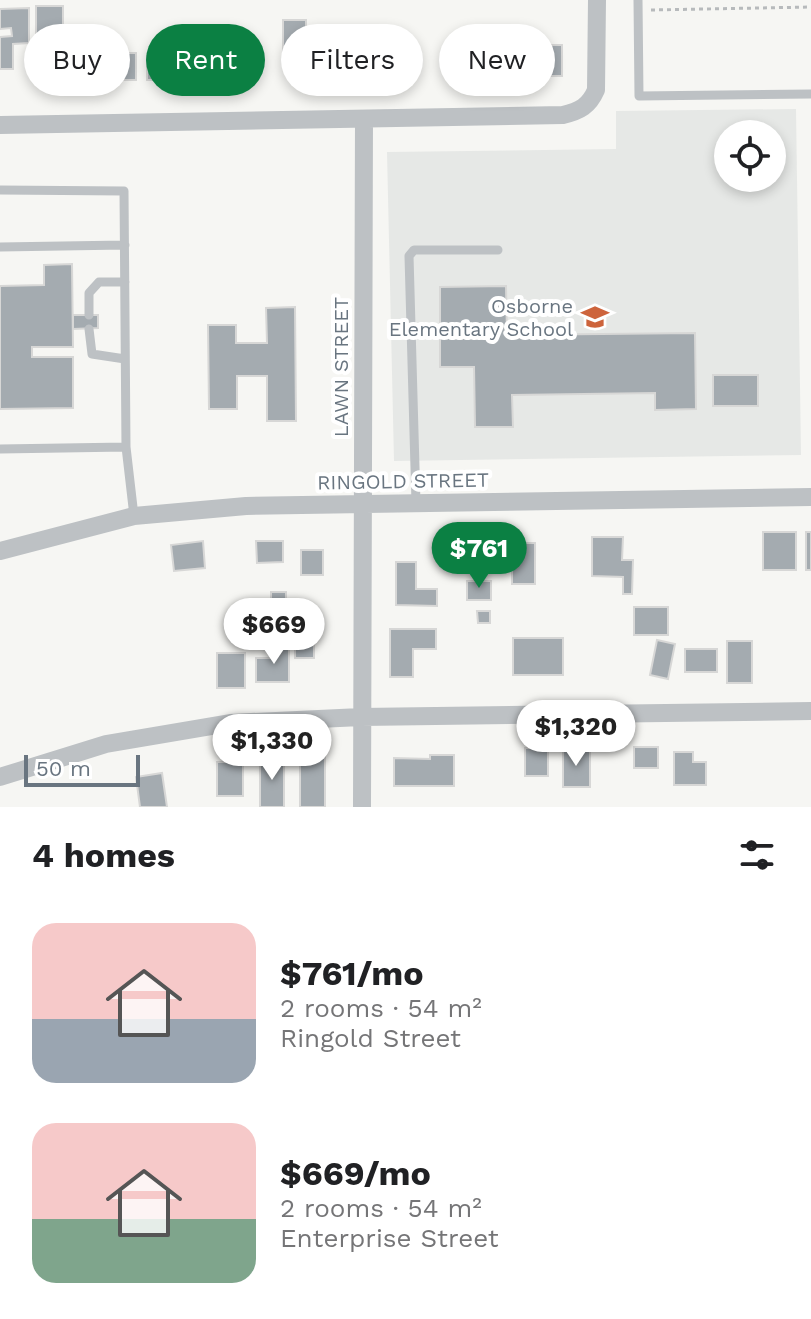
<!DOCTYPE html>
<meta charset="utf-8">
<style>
body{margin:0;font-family:"Work Sans",sans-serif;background:#f6f6f6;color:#202124;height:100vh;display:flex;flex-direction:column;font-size:30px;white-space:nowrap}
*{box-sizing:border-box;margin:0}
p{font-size:26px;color:#757577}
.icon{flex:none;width:44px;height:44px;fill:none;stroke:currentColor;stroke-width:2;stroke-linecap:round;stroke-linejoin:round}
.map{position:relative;height:807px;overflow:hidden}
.details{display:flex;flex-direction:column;background:#fff;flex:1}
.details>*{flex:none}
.top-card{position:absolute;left:24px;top:24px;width:764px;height:72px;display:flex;gap:16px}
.controls{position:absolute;left:714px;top:120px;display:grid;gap:16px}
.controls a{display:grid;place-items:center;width:72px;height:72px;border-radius:50%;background:#fff;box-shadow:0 4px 12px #0003;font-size:40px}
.scale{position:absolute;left:24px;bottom:20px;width:116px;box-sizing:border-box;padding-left:8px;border:4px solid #697580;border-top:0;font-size:22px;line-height:28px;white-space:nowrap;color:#697580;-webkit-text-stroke:6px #fff;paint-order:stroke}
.price{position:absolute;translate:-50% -68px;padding:0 18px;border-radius:28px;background:#fff;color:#222;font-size:26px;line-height:52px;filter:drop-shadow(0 2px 4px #0008)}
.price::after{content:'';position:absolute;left:50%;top:48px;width:24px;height:18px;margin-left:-12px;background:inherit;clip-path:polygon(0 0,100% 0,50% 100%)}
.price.on{background:#0b8043;color:#fff}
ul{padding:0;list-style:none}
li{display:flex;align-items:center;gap:24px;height:200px;padding:0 32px}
li span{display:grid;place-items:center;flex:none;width:224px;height:160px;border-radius:24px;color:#555}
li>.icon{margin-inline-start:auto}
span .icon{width:96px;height:96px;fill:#fffc;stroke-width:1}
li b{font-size:34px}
h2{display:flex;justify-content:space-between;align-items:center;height:96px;padding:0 32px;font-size:34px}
.tag{padding:0 28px;border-radius:36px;background:#fff;box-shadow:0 4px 12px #0003;font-size:28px;line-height:72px}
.tag.on{background:#0b8043;color:#fff}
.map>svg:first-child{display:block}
.built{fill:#e6e8e6;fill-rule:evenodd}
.building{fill:#a4abb0;stroke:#d7d7d6;stroke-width:2}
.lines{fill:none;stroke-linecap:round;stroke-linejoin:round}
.path{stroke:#b7babc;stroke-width:3;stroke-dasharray:4 4;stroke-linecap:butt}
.service{stroke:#bdc1c4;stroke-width:9}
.minor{stroke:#bdc1c4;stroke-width:18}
.labels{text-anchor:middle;stroke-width:8;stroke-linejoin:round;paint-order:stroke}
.poi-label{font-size:20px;fill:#697580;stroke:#fff;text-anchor:end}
.street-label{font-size:20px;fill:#697580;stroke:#fff}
</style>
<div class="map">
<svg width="811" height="807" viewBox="0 0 811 807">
<rect width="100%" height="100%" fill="#f6f6f3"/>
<path class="built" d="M796,109L801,455L394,461L387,152L616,149V111ZM728,134H772V178H728Z"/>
<path class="building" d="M36,6H63V46H36Z
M29,8V43L13,44V69H0V37L12,36L11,28L0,29V9Z
M283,20H306V40H349V58H283Z
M184,34H219V56H184Z
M71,45H100V80H71Z
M535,45H562V76H535Z
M504,48H529V71H504Z
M107,53H136V80H107Z
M147,56H172V80H147Z
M72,264L73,347H32V357H73V408L0,409V286L44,285V265Z
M506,286L507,335L695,333L696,409L655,410V393L512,395L513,427H475L474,367H440V287Z
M295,307L296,421H267V376H237V409H209L208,325H236V343H267L266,308Z
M73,315H98V328L73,329Z
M713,375H758V406H713Z
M763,532H796V570H763Z
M806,532H811V570H806Z
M592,537H623L622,560H633L632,594H623V577L592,576Z
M462,540H495V562H462Z
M203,541L205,568L174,571L171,545Z
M256,541H283V562L257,563Z
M512,543H535V584H512Z
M301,550H323V575H301Z
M396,562H416V589H437V606L396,605Z
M467,581H491V600H467Z
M271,592H286V604H271Z
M634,607H668V635H634Z
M477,611H490V623H478Z
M295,612H314V658H295Z
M390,629H436V649H413V677H390Z
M513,638H563V675H513Z
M657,640L675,644L668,679L650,675Z
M727,641H752V683H727Z
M276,643H289V682H256V658H276Z
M685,649H717V672H685Z
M217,653H245V688H217Z
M634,747H658V768H634Z
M525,748H548V776H525Z
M563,749H590V787H563Z
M674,752H693V762H706V785H674Z
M300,755H325V807H300Z
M430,755H454V786H394V758L430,759Z
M260,757H284V807H260Z
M217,762H243V796H217Z
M162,773L167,807H140L136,777Z"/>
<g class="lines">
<path class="path" d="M651,10L811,7"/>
<path class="service" d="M638,0L639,96L811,94
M0,190L124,191L126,447L134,516
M0,247L125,245
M89,315V293L99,282H125
M89,329L92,354L125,359
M0,449L126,447
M416,503L409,256L414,250H498"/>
<path class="minor" d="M0,125L563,115C580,111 589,106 596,90L597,0
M0,551L134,516L246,506L811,497
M0,777L106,744L230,723L361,717L811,711
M362,807L364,119"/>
</g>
<defs>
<g id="school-bare" transform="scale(2.16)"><path d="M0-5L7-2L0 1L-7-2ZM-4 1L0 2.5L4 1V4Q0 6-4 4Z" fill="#cd643c" stroke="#fff" stroke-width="2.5" paint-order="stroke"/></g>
</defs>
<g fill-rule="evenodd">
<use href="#school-bare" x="595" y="317"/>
</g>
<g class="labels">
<g class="poi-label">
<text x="573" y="313">Osborne<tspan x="573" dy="23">Elementary School</tspan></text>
</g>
<g class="street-label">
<text transform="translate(341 367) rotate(-90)" y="7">LAWN STREET</text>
<text transform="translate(403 481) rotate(-1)" y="7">RINGOLD STREET</text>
</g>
</g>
</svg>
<div class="controls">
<a><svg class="icon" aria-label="locate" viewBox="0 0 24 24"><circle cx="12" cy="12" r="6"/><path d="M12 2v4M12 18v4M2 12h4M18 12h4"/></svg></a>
</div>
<div class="scale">50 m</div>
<b class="price on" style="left:479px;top:590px">$761</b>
<b class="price" style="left:274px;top:666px">$669</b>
<b class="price" style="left:576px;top:768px">$1,320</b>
<b class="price" style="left:272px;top:782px">$1,330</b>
<div class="top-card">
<a class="tag">Buy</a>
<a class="tag on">Rent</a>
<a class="tag">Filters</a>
<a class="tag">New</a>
</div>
</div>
<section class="details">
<h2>4 homes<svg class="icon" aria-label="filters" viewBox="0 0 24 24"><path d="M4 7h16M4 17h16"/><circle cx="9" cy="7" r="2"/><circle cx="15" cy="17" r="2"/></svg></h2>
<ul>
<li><span style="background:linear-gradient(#f6c9c9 60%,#9aa5b1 0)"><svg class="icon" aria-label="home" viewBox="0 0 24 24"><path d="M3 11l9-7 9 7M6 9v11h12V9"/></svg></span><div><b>$761/mo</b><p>2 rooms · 54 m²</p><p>Ringold Street</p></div></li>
<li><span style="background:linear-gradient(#f6c9c9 60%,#7fa58c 0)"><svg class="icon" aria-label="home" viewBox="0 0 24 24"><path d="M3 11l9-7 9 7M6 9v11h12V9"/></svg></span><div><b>$669/mo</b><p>2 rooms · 54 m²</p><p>Enterprise Street</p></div></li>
</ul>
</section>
